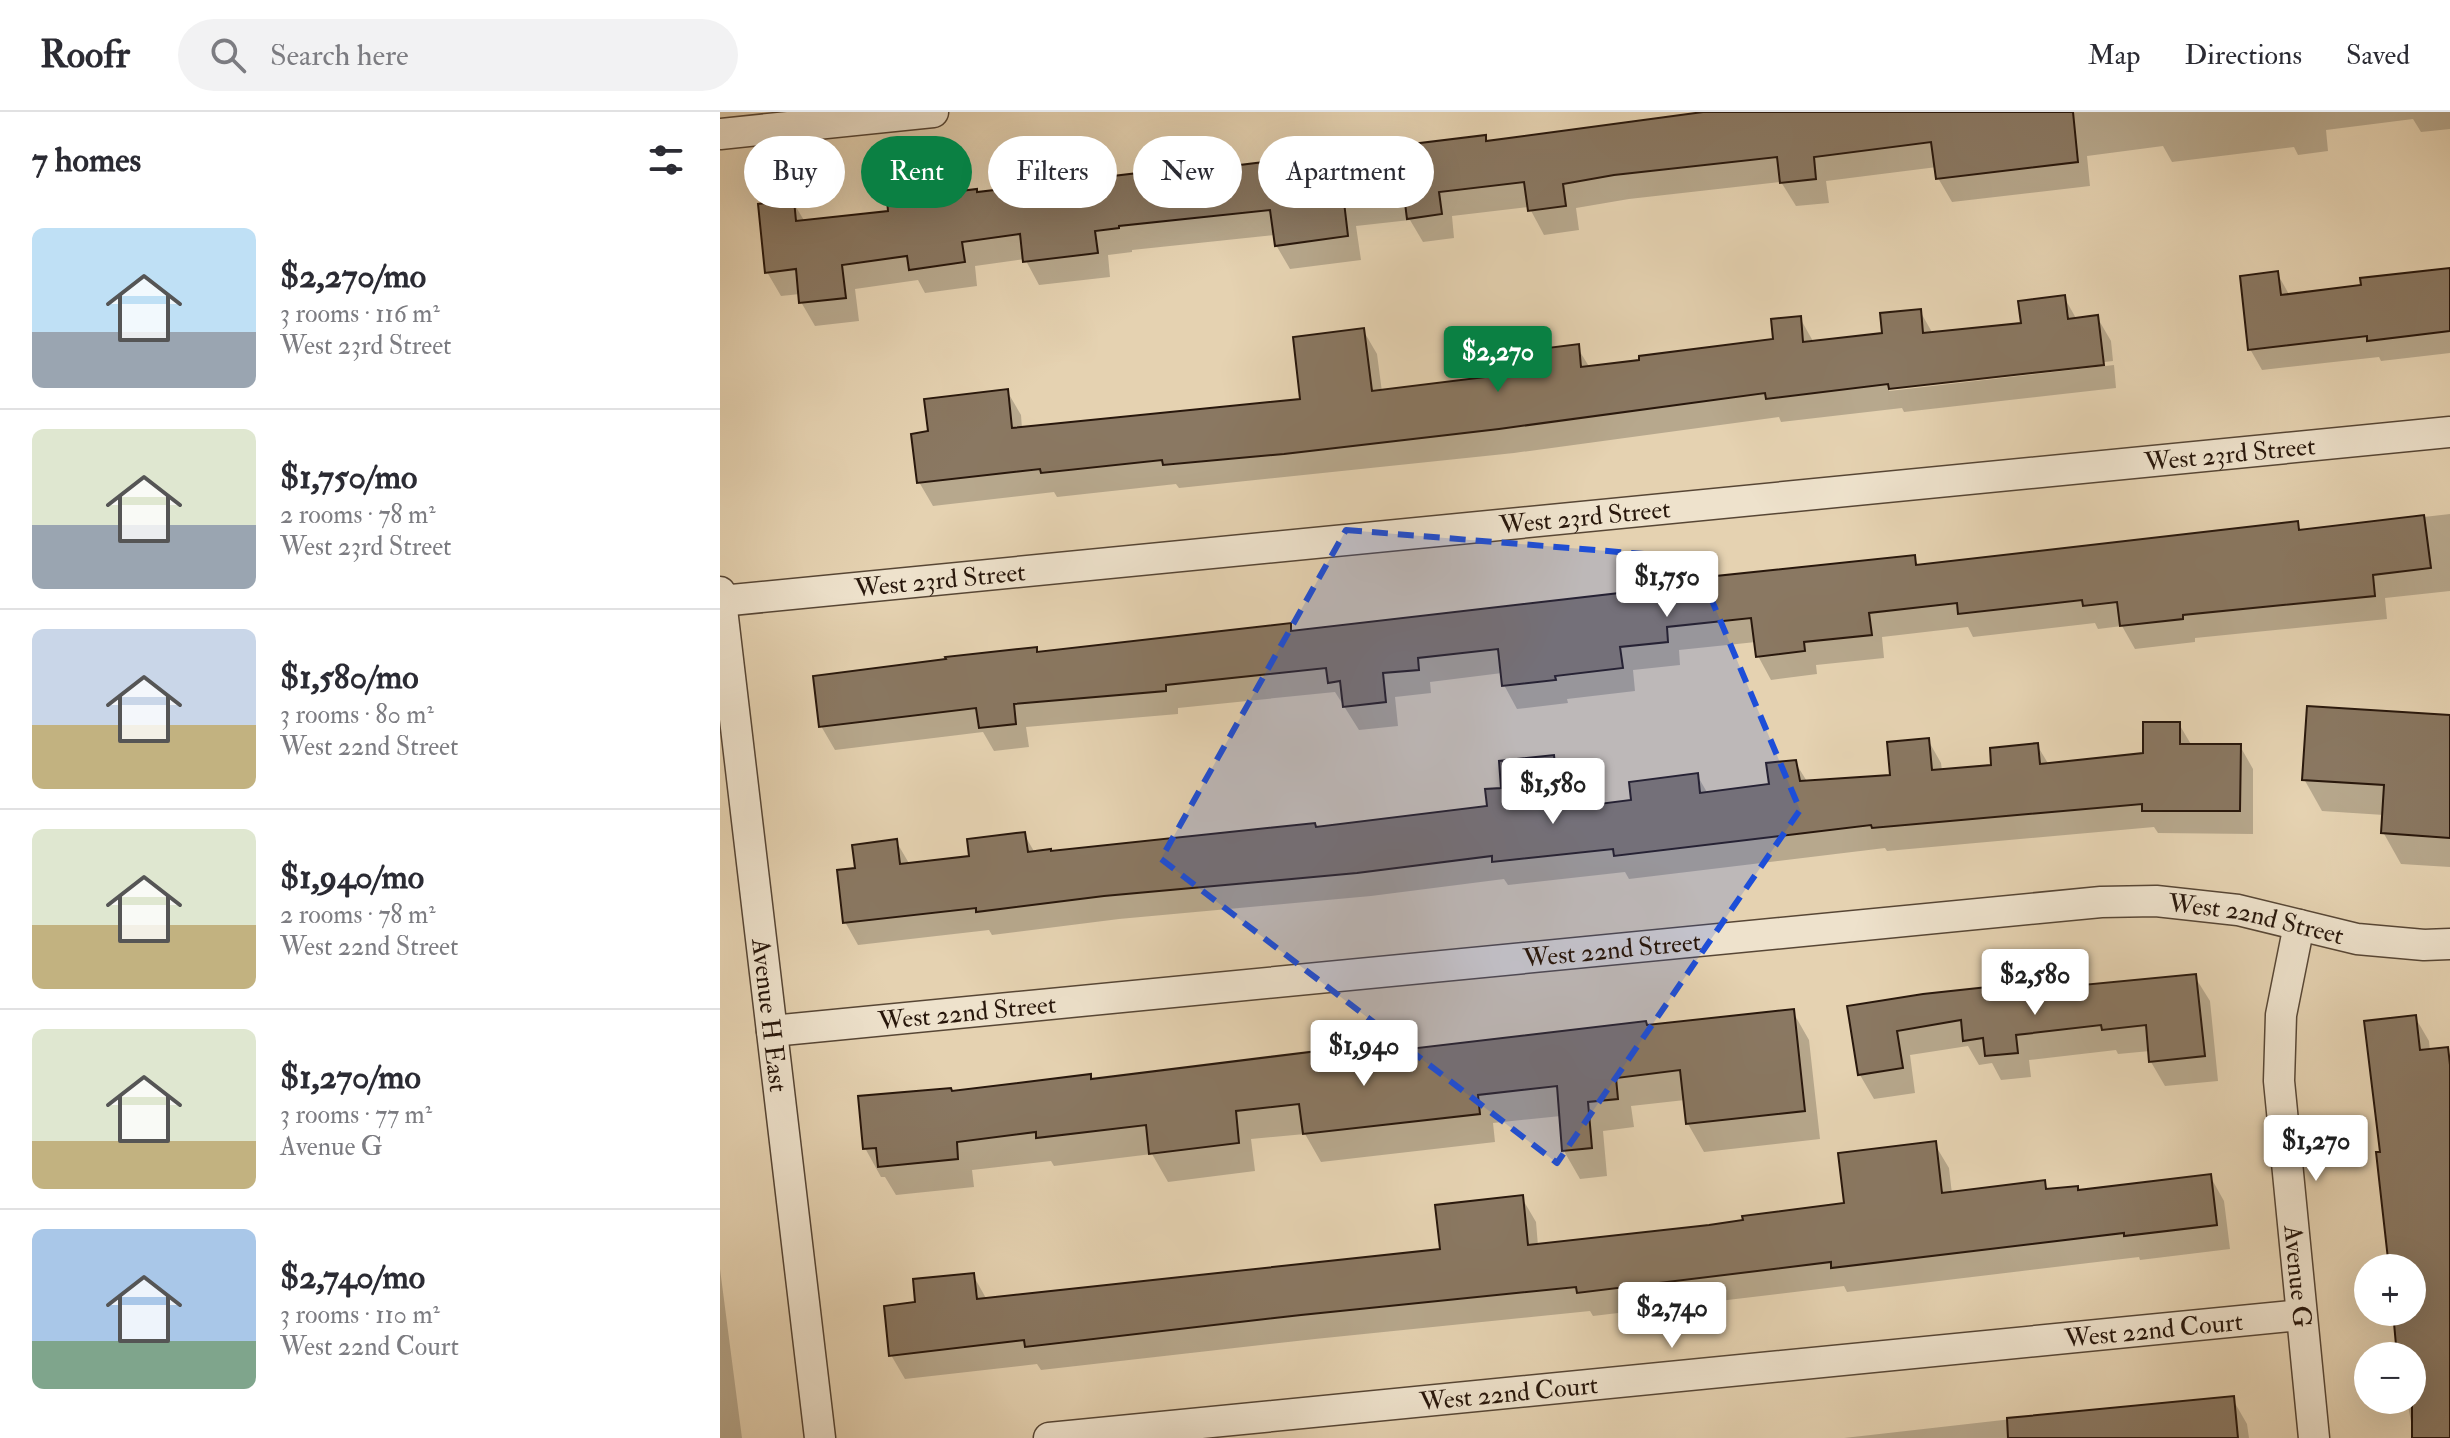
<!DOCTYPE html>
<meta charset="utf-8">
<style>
body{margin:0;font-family:"IM FELL Double Pica",serif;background:#f2f2f3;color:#2b2b33;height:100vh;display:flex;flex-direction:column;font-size:30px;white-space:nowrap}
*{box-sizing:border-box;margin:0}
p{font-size:26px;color:#7c7c81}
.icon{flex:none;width:44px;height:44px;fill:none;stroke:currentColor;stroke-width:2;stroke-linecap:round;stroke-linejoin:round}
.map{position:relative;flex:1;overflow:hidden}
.sheet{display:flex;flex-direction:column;background:#fff;width:720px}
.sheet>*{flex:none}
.guide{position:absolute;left:24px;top:24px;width:760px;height:72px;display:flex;gap:16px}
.fabs{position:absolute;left:1634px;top:1142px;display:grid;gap:16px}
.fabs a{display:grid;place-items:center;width:72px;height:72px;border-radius:50%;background:#fff;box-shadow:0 8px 32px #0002;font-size:40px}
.price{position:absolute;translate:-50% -68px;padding:0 18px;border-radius:8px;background:#fff;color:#222;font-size:26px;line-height:52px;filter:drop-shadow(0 2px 4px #0008)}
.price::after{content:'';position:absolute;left:50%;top:48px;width:24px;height:18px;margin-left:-12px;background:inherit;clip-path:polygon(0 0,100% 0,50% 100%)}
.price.selected{background:#0b8043;color:#fff}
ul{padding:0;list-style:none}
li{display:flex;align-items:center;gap:24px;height:200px;padding:0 32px}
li+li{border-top:2px solid #e1e1e2}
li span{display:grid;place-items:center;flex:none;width:224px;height:160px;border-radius:12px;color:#555}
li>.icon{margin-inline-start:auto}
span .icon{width:96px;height:96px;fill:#fffc;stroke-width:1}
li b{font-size:34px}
h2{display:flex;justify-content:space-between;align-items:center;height:96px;padding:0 32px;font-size:34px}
.pill{padding:0 28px;border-radius:36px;background:#fff;box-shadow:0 8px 32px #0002;font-size:28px;line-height:72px}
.pill.selected{background:#0b8043;color:#fff}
header{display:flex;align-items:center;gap:48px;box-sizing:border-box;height:112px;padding:0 40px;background:#fff;border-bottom:2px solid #e1e1e2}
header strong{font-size:38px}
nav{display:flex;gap:44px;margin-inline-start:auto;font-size:28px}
.search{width:560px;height:72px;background:#f2f2f3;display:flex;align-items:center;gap:20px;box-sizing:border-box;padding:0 28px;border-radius:44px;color:#7c7c81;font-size:30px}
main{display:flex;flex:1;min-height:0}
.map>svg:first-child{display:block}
.shadow{fill:#0003}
.building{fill:#8a7862;stroke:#28170c;stroke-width:2}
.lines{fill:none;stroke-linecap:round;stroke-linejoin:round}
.street-casing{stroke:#574635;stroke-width:33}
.street{stroke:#eee2cc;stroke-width:30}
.marked{fill:#1d4ed8;fill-opacity:0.2;stroke:#1d4ed8;stroke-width:6;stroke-dasharray:16 10;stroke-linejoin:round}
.labels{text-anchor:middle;stroke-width:6;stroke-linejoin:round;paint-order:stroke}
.street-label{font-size:26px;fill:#28170c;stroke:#eee2cc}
</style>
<header>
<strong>Roofr</strong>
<div class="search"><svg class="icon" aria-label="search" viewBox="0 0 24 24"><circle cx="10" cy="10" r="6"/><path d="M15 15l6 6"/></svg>Search here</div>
<nav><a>Map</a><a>Directions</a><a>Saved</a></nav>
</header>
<main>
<section class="sheet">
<h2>7 homes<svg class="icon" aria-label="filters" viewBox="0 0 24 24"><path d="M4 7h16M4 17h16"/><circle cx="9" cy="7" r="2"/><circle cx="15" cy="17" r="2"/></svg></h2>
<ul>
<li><span style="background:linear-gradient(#bfe0f5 65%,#9aa5b1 0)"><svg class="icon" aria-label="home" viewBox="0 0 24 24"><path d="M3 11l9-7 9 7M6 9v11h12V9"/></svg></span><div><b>$2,270/mo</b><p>3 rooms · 116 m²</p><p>West 23rd Street</p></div></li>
<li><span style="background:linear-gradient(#dfe7d0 60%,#9aa5b1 0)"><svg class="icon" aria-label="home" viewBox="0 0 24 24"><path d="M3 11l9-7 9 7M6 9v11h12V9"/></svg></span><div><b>$1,750/mo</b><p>2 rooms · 78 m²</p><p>West 23rd Street</p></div></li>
<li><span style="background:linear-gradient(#c9d6e8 60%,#c2b280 0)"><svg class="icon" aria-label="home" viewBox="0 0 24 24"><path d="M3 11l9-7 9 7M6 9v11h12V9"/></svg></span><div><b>$1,580/mo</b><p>3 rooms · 80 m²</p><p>West 22nd Street</p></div></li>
<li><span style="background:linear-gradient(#dfe7d0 60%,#c2b280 0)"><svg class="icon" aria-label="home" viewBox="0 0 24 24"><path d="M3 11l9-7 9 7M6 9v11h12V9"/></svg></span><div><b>$1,940/mo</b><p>2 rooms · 78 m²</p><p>West 22nd Street</p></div></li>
<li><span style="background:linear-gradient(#dfe7d0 70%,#c2b280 0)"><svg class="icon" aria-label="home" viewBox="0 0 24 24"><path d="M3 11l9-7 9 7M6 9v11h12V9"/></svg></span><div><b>$1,270/mo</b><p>3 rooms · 77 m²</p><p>Avenue G</p></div></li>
<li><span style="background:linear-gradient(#a9c7e8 70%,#7fa58c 0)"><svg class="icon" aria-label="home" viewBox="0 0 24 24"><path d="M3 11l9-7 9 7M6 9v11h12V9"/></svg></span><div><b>$2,740/mo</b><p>3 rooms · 110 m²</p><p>West 22nd Court</p></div></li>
</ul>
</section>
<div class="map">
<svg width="1730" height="1326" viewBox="0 0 1730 1326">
<rect width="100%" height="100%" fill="#e5d2b1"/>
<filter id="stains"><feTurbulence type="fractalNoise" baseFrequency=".0025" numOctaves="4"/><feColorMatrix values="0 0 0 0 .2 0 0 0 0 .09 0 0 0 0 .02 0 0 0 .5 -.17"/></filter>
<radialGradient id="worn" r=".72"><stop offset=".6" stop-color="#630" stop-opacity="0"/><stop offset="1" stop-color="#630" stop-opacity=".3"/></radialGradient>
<path class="shadow" d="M1001,0H1730V17L1701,20L1693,7L1606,18L1608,39L1578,43L1574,35L1452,50L1443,34L1367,44L1370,74L1232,90L1218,66L1217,55L1106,69L1109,91L1076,94L1061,70L909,87L856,96L859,118L824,123L809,95L732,104L734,126L703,130L690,108L636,114L641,148L570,157L556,133L555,123L412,138V140L388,143L390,165L319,173L305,147L255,154L257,174L205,181L198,168L135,177L139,209L95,214L81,190L80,182L61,184L47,160L73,90L85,110L170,101L258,82L512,56L765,25L768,30Z
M1730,158V241L1661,249L1659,245L1542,258L1530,237L1557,161L1570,184L1643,175Z
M1344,185L1357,208L1377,205L1391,229L1393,249L1169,275V279L1394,253L1396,276L1184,300L1182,296L1061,310L1059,305L794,341L459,376L456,372L337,385L334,380L213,394L199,370L210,321L287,279L301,303L302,317L582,289L643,218L657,242L662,280L832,259L857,235L870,256L1056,229L1080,206L1094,231L1165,223L1200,199L1213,222L1304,213Z
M1730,402V479L1665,486L1667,507L1475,526V530L1415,537L1402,514L1378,517L1375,511L1253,525L1248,515L1162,525L1164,546L1096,553L1097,562L1051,568L1038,544L1036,530L959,538L960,553L913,558L915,579L847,587L848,591L797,597L784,573L782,561L710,570L711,581L675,585L678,614L639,618L615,580L458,596V602L306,615L309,635L274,639L263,620L115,638L101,614L316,537L318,542L569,513L574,521L980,474L1194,445L1199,455L1577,412L1581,419Z
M1730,605V755L1681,752L1663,720L1664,703L1602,699L1584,667Z
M1459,612L1472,634H1520L1533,657V722L1438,721L1434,715L1167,739L1165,736L909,767L905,760L788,773L784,767L651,784L399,807L272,823L269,818L138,833L125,810L137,758L176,729L190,753L251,746L304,722L315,741L597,717L769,695L783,677L833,646L847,669L850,698L913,690L977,663L988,682L1051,674L1075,650L1088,671L1173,665L1208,628L1221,651L1222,659L1274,654L1317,633L1329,653L1425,643Z
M1475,865L1490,889L1498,969L1445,974L1431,950L1430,939L1398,942L1396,938L1309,948L1311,965L1281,968L1272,951L1259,953L1248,934L1190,943L1195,981L1154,987L1140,963L1129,896L1340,870L1344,877Z
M1073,900L1089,928L1100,1027L984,1040L968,1012L965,988L911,994L914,1015L883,1019L887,1064L860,1067L844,1039L841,1004L773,1011L775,1030L601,1050L585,1022L531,1027L535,1059L448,1070L432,1042L334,1054L331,1049L252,1058L254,1075L176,1083L165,1065H161L145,1036L232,981L370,964L372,968L645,935L650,944Z
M1695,905L1709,929L1710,939L1727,937L1730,943V1326H1694L1687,1288H1692V1244H1679L1675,1200H1692V1156H1670L1662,1042Z
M1214,1031L1229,1056L1232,1082L1324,1071L1329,1079L1359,1080L1490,1064L1504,1089L1510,1137L1420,1148L1419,1145L1127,1180L1124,1174L873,1204L870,1199L595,1227L321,1258L317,1252L185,1267L171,1243L197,1192L253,1163L267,1188L722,1139L802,1086L816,1110L818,1134L989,1115L1126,1093Z
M0,1157L22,1326H0Z
M1512,1286L1527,1312L1529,1326H1124L1381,1297L1383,1300Z"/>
<path class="building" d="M983,0H1353L1358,50L1216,67L1211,30L1094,45L1096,67L1060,71L1057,45L894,63L843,72L846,94L808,99L804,70L719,80L722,102L687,107L684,83L624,90L628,124L555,134L550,98L399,114V116L375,119L378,141L303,150L300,122L242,130L245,150L189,158L187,144L122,153L126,186L79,191L76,157L45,161L38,92L74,88L76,109L168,99L167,88L257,77V80L511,50V54L766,23V29Z
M1730,156V219L1647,229V224L1528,238L1520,164L1558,159L1561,183L1641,173L1640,166Z
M1345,183L1348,207L1378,203L1384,253L1169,277L1168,272L1046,287L1045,281L779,317L564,342L443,353L442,348L321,361L320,357L197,371L191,322L208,319L204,287L288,277L292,316L580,287L573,225L644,216L652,279L830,257L827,236L859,232L861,255L919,248V244L1053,227L1051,207L1081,204L1083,230L1162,221L1160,201L1201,197L1203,221L1301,211L1298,189Z
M1704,403L1711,456L1653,463L1655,484L1463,503V507L1400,514L1397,490L1363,494L1362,488L1238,502L1237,491L1149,501L1152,523L1084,530L1085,539L1036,545L1031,506L947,515L948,530L900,535L903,556L835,564L836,568L782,574L778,537L698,546L699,558L663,561L666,590L623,595L620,569L608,571L606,556L446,573V579L294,592L296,612L259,616L256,596L99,615L93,564L226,547L225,545L317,535V540L571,511V519L977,472V466L1195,443L1196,453L1578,409L1579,418Z
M1587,594L1730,603V726L1661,721L1664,673L1582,668Z
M1423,610H1460V632H1521L1520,699H1422V692L1152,716L1151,713L894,744L893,737L772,750V744L637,761L384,784L256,800V796L123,811L117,758L135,756L132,733L177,727L180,752L249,744L247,727L305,720L308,740L331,737V739L595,711L596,715L767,694L765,677L781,676L779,649L834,643L840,697L911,688L909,670L978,661L980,681L1049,672L1046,651L1076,648L1080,669L1170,663L1167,630L1209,626L1212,658L1271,653L1270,636L1318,631L1320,652L1423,641Z
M1476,862L1485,944L1429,950L1426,913L1382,918L1381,913L1296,923L1298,941L1265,944L1263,926L1243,929L1241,908L1177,919L1183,956L1138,963L1127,894L1203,882L1341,867L1342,875Z
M1074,897L1085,999L966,1012L960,958L896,966L898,987L868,990L872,1036L842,1039L837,974L758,983L760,1002L583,1022L579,992L516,999L519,1031L429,1042L426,1013L316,1026V1020L237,1030L238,1047L158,1055L156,1036L143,1037L138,984L231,976L232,979L371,962V967L646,933L647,942L926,909L927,913Z
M1696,903L1700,938L1728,935L1730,953V1326H1692V1244H1677L1673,1200H1692V1156H1669L1656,1040H1660L1644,909Z
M1216,1029L1222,1081L1325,1068L1326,1077L1358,1074V1078L1491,1062L1497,1113L1404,1124V1121L1111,1156V1150L857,1181L856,1175L581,1203L305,1235L304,1228L169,1244L164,1194L195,1190L193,1167L254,1161L257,1187L720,1137L715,1093L803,1083L808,1133L989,1113L1023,1108L1022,1104L1124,1091L1118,1041Z
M1514,1284L1518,1326H1288L1287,1306Z"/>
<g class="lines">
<g class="street-casing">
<g id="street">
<path d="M0,22L213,0"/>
<path id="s1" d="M0,480L100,1326"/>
<path id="s2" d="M1,489L1730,320"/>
<path id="s3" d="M1579,813L1561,903L1559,969L1594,1326"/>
<path id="s4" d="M52,919L1381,790L1436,789L1518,798L1637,827L1704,833L1730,832"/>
<path id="s5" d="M329,1326L1581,1203"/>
</g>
</g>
<use href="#street" class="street"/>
</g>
<path class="marked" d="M626,418L974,446L1080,698L837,1051L441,747Z"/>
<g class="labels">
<g class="street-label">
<text dy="9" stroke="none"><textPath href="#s2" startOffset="1516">West 23rd Street</textPath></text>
<text dy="9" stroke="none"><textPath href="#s2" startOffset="868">West 23rd Street</textPath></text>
<text dy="9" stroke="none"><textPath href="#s2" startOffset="220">West 23rd Street</textPath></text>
<text dy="9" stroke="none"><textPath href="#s4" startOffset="1492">West 22nd Street</textPath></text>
<text dy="9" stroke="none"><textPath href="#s4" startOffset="844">West 22nd Street</textPath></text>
<text dy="9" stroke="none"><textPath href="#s4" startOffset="196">West 22nd Street</textPath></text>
<text dy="9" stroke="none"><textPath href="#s1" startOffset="426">Avenue H East</textPath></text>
<text dy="9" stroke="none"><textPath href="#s3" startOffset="354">Avenue G</textPath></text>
<text dy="9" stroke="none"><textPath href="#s5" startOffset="1110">West 22nd Court</textPath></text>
<text dy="9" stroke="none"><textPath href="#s5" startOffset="462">West 22nd Court</textPath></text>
</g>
</g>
<rect width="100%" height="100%" filter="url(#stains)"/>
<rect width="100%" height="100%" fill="url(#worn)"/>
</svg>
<div class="fabs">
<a>+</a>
<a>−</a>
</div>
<b class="price selected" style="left:778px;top:282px">$2,270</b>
<b class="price" style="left:947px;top:507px">$1,750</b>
<b class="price" style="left:833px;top:714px">$1,580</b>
<b class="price" style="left:1315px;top:905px">$2,580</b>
<b class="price" style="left:644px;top:976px">$1,940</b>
<b class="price" style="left:1596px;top:1071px">$1,270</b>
<b class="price" style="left:952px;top:1238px">$2,740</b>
<div class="guide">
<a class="pill">Buy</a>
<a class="pill selected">Rent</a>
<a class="pill">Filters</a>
<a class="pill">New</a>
<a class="pill">Apartment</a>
</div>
</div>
</main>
